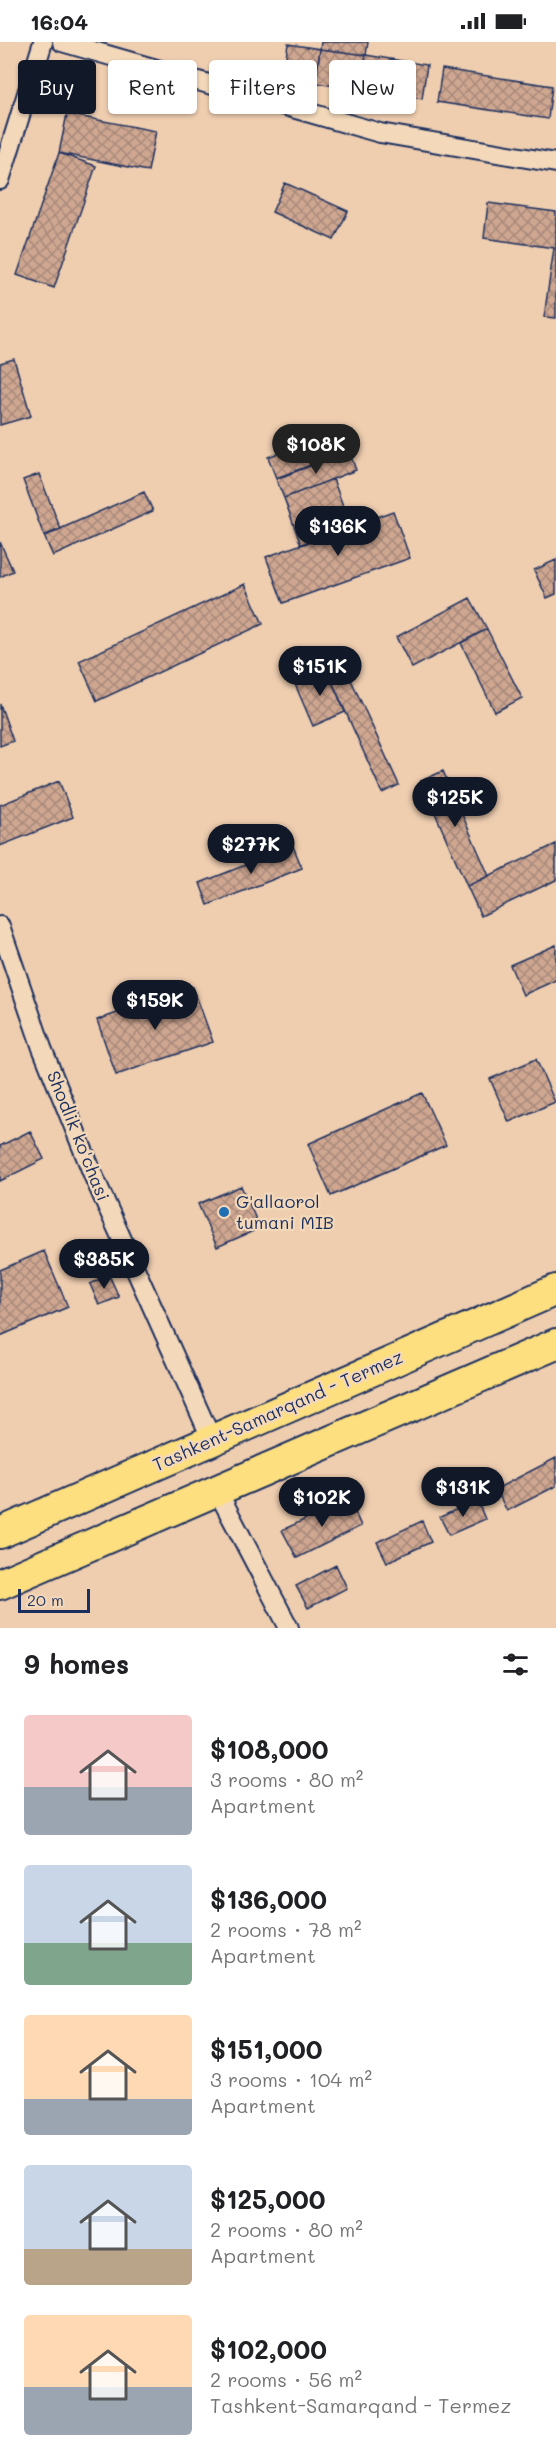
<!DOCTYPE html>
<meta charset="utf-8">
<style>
body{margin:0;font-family:Mali,sans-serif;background:#f6f6f6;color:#202124;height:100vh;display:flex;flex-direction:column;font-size:22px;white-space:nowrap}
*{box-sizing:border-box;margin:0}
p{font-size:20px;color:#757577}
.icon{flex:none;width:33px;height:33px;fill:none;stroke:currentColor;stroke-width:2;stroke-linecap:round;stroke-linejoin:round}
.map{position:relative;height:1586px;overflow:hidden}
.details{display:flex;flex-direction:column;background:#fff;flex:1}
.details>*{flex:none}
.banner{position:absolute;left:18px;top:18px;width:520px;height:54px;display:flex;gap:12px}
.scale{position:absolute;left:18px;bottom:15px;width:72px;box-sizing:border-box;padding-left:6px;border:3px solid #1b2f5e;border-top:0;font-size:16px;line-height:21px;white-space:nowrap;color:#1b2f5e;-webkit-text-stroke:4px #f3d8ba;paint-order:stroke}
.price{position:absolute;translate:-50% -51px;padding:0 14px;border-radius:21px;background:#111827;color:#fff;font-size:20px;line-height:39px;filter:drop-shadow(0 2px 3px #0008)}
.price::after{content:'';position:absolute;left:50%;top:36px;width:18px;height:14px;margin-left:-9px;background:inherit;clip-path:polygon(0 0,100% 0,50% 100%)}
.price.selected{background:#222;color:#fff}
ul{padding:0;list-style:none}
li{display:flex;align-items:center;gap:18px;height:150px;padding:0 24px}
li span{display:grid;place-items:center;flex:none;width:168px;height:120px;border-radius:6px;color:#555}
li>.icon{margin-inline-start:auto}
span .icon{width:72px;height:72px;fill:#fffc;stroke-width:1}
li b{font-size:26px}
h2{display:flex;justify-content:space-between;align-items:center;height:72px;padding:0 24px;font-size:26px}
.tag{padding:0 21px;border-radius:6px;background:#fff;box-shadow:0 2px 4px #0004;font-size:21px;line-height:54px}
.tag.selected{background:#111827;color:#fff}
.status{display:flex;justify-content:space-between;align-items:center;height:42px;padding:0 30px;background:#fff;direction:ltr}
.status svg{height:16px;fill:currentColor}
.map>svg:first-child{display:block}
.building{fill:url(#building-cross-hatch);stroke:#1b2f5e;stroke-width:1.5}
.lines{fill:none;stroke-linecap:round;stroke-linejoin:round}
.minor-casing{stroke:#1b2f5e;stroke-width:22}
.trunk-casing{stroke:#1b2f5e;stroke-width:34}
.minor{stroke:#f3d8ba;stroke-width:18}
.trunk{stroke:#fddf80;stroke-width:30}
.poi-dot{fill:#1f6fb2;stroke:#f3d8ba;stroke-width:2}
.labels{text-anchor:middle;stroke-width:4.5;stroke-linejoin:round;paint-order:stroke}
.street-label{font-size:18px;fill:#1b2f5e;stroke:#f3d8ba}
.poi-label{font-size:18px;fill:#1b2f5e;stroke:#f3d8ba;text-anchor:start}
</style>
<div class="status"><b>16:04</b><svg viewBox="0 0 49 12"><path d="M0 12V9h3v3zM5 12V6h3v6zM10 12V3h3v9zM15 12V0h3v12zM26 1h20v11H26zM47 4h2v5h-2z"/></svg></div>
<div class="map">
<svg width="556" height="1586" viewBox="0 0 556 1586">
<defs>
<pattern id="building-cross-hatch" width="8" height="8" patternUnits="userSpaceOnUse" patternTransform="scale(1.5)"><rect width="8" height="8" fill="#cfa791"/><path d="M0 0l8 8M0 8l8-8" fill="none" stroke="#a7887a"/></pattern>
</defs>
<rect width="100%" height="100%" fill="#efceb0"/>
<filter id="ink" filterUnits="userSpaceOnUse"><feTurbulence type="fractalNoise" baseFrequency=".0167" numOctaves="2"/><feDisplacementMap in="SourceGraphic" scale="12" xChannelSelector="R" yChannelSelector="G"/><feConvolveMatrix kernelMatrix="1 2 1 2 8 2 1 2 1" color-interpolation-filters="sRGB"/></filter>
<g filter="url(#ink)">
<path class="building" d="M321,0H368L366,13L320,7Z
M288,2L320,7L314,45L282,40Z
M320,7L366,13L361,48L316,41Z
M366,13L427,23L422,57L360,47Z
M442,27L552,44L548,77L437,60Z
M67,72L156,89L148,129L59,111Z
M59,111L96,124L54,246L17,233Z
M285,141L348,169L334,198L272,170Z
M488,161L556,170V276L544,275L554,206L484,196Z
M14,317L31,374L0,383V321Z
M341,388L349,409L276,436L268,415Z
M349,409L356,428L284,456L276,437Z
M39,432L61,488L44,494L23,438Z
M333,437L351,485L301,503L284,456Z
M144,450L153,469L53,514L44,494Z
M393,469L410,516L283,561L266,515Z
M0,500L13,529L0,535Z
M556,518V552L547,556L534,528Z
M245,542L263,582L97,659L79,619Z
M470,556L487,587L412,626L396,595Z
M487,587L522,656L495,670L461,601Z
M342,618L399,743L382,751L326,626Z
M326,626L345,670L313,684L294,640Z
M0,662L13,699L0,704Z
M443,729L489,834L467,844L421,739Z
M59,739L73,775L0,804V763Z
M556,802V838L481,874L467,844Z
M293,804L302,826L208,863L200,841Z
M556,903V938L523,953L510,923Z
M193,945L213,1000L116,1033L97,978Z
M536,1017L555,1060L509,1080L490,1037Z
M422,1051L446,1103L331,1154L308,1102Z
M30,1089L44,1117L0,1139V1104Z
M241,1144L260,1186L217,1205L198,1162Z
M44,1209L68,1265L0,1294V1228Z
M109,1233L119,1255L99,1263L90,1242Z
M556,1416V1444L507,1469L496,1447Z
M349,1457L361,1484L297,1516L282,1488Z
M477,1458L485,1477L449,1493L440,1475Z
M422,1479L431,1500L387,1520L377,1500Z
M336,1523L347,1546L308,1566L296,1544Z"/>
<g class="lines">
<g class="minor-casing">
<path id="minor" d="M62,0L380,91L556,121
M0,138L43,0
M0,884L42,1006L94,1135L212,1398
M217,1448L289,1586"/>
</g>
<g class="trunk-casing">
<path id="trunk" d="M0,1491L556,1248
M0,1542L556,1302"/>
</g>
<use href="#minor" class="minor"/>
<use href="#trunk" class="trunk"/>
</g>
</g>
<circle class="poi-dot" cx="224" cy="1170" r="6"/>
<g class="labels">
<g class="street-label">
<text transform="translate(78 1094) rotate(68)" y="6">Shodlik ko'chasi</text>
<text transform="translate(278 1369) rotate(-24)" y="6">Tashkent-Samarqand - Termez</text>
</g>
<g class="poi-label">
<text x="236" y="1166">G'allaorol<tspan x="236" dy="21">tumani MIB</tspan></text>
</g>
</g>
</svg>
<div class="scale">20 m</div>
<b class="price selected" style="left:316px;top:433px">$108K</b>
<b class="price" style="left:338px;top:515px">$136K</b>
<b class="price" style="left:320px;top:655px">$151K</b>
<b class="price" style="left:455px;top:786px">$125K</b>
<b class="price" style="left:251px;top:833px">$277K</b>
<b class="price" style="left:155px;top:989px">$159K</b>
<b class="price" style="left:104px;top:1248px">$385K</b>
<b class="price" style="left:463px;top:1476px">$131K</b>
<b class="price" style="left:322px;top:1486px">$102K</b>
<div class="banner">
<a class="tag selected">Buy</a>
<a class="tag">Rent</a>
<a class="tag">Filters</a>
<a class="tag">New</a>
</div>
</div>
<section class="details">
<h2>9 homes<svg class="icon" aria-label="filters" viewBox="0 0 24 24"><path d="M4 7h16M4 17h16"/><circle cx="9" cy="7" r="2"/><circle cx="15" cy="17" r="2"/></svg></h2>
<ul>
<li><span style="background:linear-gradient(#f6c9c9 60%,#9aa5b1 0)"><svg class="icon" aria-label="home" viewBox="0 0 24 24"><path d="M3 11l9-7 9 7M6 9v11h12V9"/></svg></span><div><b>$108,000</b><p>3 rooms · 80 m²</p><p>Apartment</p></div></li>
<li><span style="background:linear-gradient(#c9d6e8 65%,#7fa58c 0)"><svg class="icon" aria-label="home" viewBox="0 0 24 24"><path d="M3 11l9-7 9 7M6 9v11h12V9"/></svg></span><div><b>$136,000</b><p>2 rooms · 78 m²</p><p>Apartment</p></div></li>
<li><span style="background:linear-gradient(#ffd9b3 70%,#9aa5b1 0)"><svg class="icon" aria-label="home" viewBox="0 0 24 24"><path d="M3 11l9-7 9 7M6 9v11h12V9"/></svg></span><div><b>$151,000</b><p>3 rooms · 104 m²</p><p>Apartment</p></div></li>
<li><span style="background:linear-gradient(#c9d6e8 70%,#b9a48a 0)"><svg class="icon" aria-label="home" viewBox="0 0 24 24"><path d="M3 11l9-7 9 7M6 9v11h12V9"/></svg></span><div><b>$125,000</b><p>2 rooms · 80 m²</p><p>Apartment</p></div></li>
<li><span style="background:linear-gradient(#ffd9b3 60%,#9aa5b1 0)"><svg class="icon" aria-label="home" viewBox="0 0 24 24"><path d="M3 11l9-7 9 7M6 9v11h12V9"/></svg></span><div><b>$102,000</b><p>2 rooms · 56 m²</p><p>Tashkent-Samarqand - Termez</p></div></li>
</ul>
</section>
